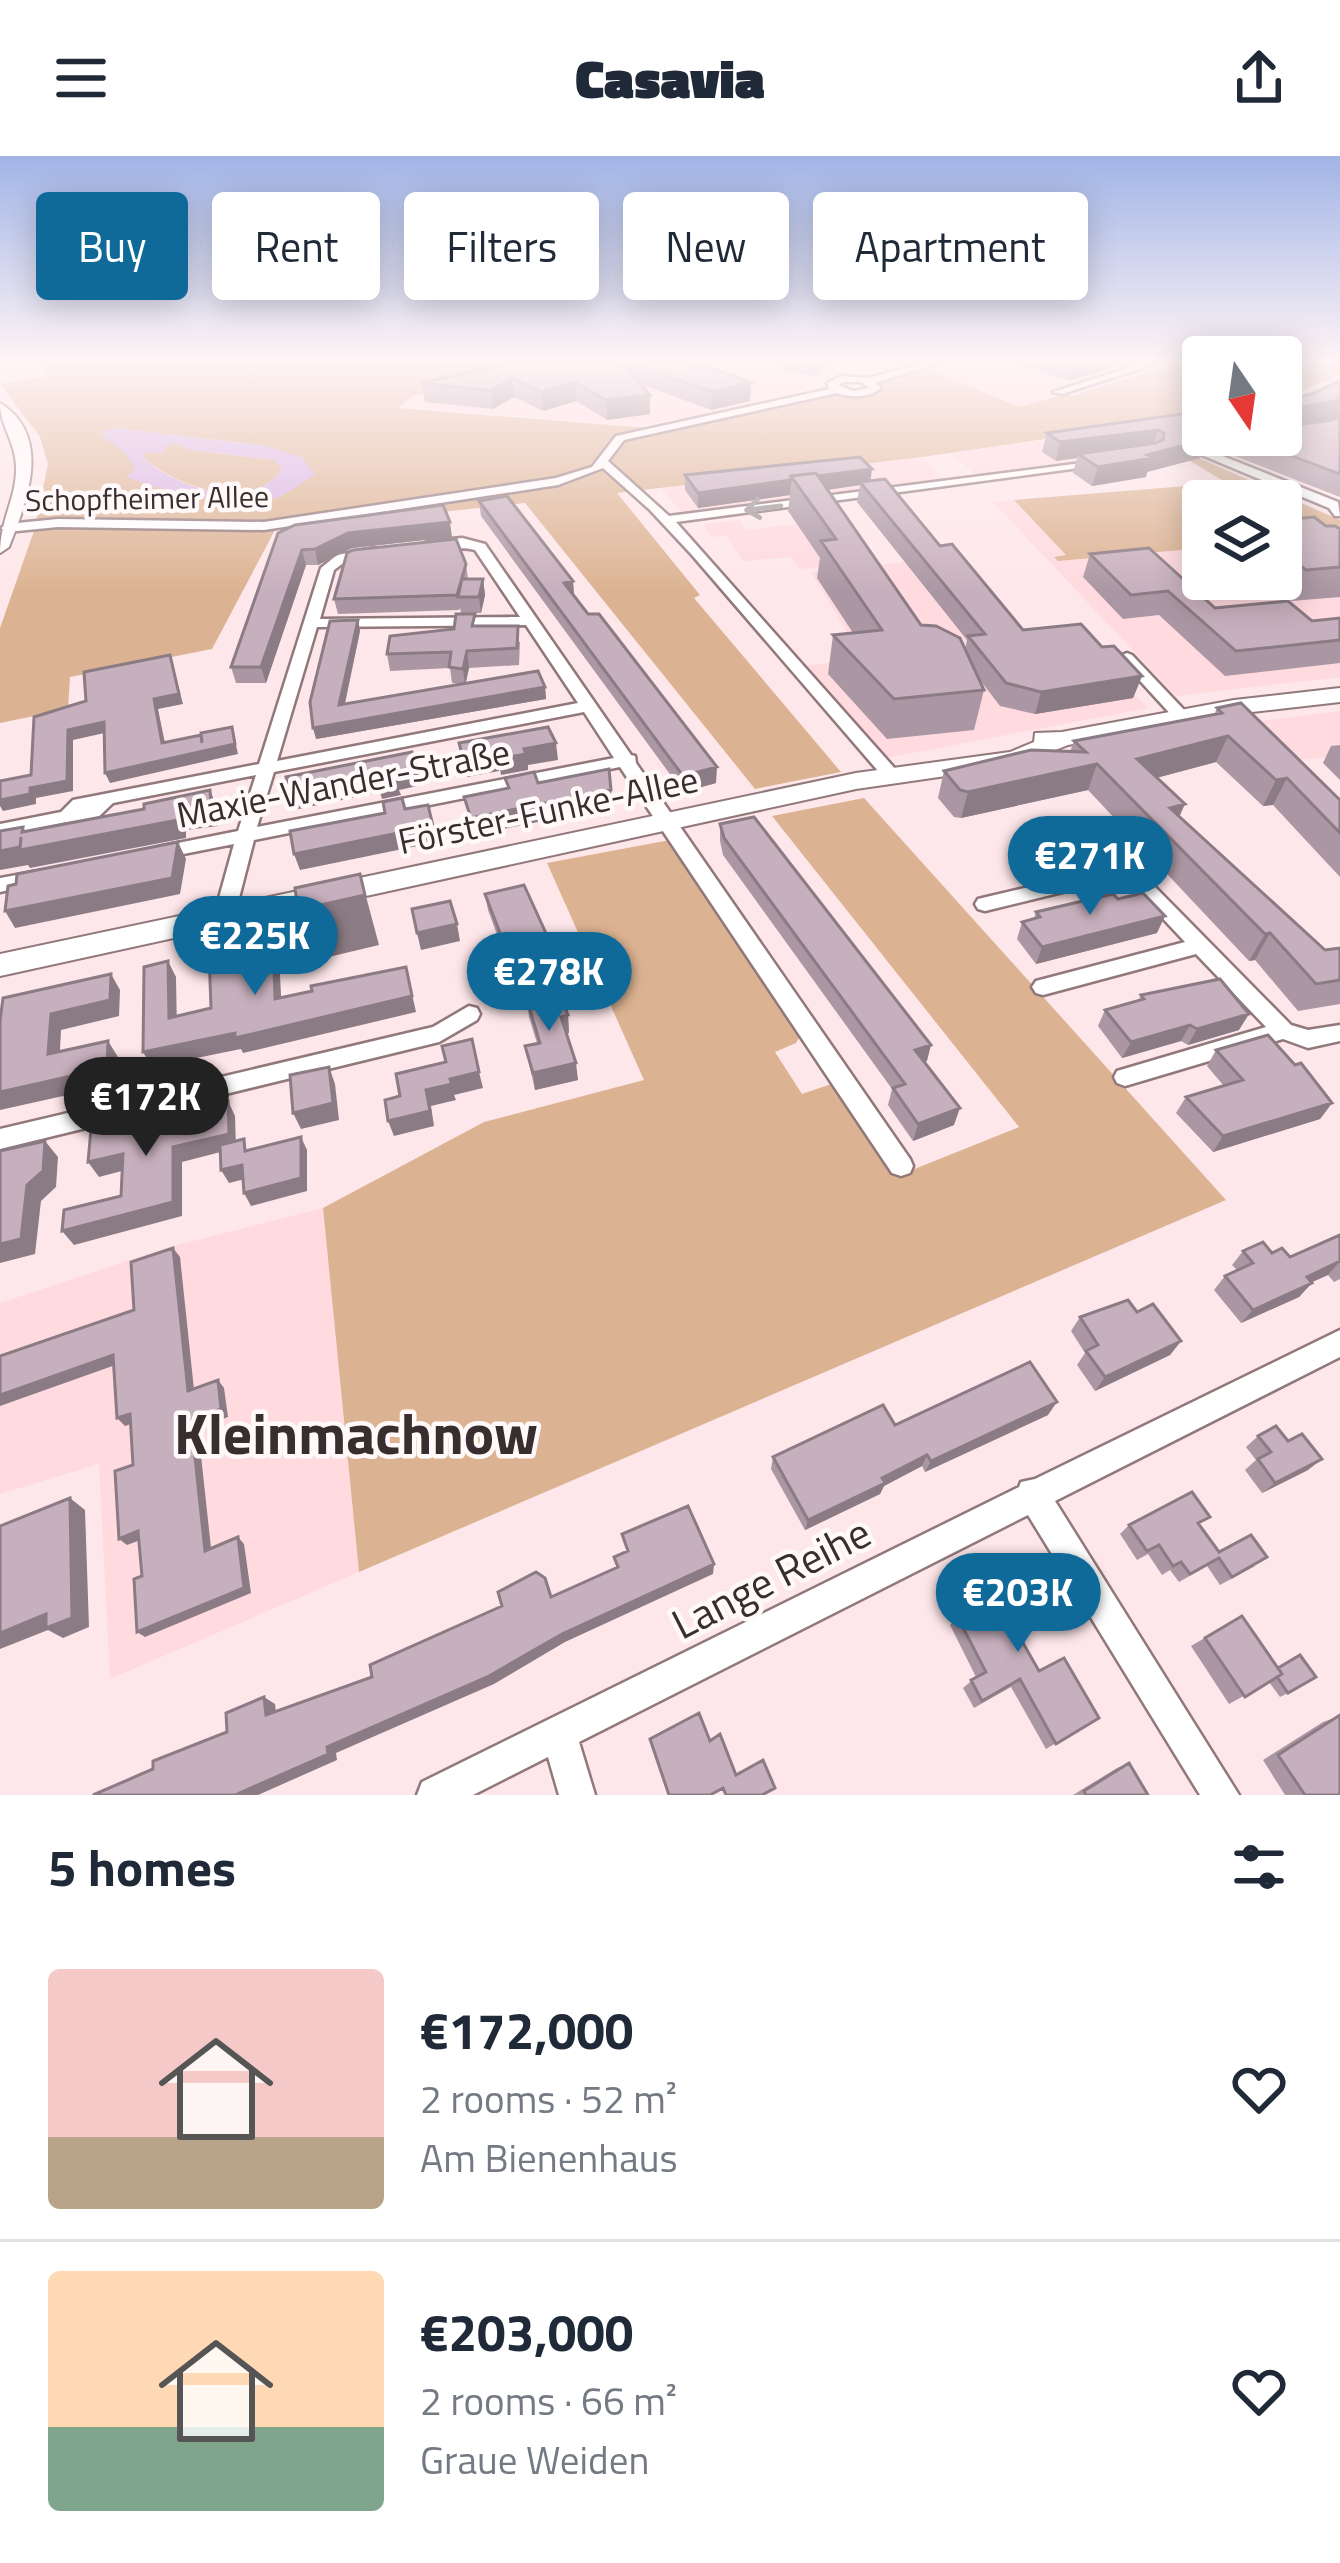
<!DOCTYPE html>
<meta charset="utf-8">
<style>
body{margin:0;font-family:"Titillium Web",sans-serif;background:#f6f6f7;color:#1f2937;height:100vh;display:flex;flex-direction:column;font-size:45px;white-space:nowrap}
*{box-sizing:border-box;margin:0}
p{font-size:39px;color:#747a83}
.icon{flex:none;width:66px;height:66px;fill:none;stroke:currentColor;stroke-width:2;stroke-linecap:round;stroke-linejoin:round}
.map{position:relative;height:1639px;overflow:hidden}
.panel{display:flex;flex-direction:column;background:#fff;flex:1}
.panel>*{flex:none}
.top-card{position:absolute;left:36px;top:36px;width:1269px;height:108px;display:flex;gap:24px}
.needle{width:78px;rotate:167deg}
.fabs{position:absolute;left:1182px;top:180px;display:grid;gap:24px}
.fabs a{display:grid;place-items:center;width:120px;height:120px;border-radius:12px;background:#fff;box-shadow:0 6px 30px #0003;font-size:60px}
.price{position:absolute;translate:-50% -102px;padding:0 27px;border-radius:42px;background:#0f6a9a;color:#fff;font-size:39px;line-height:78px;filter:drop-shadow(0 3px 6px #0008)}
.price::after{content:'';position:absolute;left:50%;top:72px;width:36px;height:27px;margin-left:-18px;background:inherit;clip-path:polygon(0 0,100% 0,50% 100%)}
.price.active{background:#222;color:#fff}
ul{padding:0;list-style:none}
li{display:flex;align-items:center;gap:36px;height:300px;padding:0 48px}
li+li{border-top:3px solid #e0e1e3}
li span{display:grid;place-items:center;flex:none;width:336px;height:240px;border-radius:12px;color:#555}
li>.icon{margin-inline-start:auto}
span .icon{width:144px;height:144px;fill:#fffc;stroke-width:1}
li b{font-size:51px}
h2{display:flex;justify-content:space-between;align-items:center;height:144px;padding:0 48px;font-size:51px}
.chip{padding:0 42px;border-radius:12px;background:#fff;box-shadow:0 6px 30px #0003;font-size:42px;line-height:108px}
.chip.active{background:#0f6a9a;color:#fff}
header{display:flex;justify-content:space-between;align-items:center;height:156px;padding:0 48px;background:#fff;font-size:54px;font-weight:800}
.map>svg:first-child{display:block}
.built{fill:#ffdadf}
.green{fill:#dcb392;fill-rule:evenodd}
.water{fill:#d7b3e4;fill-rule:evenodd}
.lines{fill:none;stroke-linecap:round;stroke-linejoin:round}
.street-casing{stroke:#91787b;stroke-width:5}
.secondary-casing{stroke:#91787b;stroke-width:4}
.street{fill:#fff;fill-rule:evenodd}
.secondary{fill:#fff;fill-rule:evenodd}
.wall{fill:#ab97a3;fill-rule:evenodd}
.shaded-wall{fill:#8b7b84}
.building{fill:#c7b0bd;stroke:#8b7b84;stroke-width:3}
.oneway{stroke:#9c9697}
.labels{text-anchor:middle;stroke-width:9;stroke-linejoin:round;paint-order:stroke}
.far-street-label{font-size:30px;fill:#382d2f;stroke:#fff9fa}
.street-label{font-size:36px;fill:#382d2f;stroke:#fff9fa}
.near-street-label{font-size:42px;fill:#382d2f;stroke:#fff9fa}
.near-district-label{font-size:57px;font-weight:bold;fill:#382d2f;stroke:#fff9fa}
</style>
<header><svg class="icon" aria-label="menu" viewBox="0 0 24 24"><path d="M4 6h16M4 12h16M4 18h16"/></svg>Casavia<svg class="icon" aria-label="share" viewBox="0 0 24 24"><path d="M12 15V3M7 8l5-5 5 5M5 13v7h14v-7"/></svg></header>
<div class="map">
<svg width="1340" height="1639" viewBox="0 0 1340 1639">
<rect width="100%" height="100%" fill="#fee7ea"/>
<path class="built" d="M548,207H829L851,216L772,245L636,270L400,250L413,240L469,224Z
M943,207H1175L1071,240L1064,238L1020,251L925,212Z
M1112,275L1138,295L979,321L950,297Z
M922,301L946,324L684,359L661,332Z
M1224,327L1248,345H1203V423H1281L1340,406V521L1176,540L993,346Z
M739,364L747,374L796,368L822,405L869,406L799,413L791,401L743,405L726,380L711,381L704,368Z
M942,402L1013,490L1083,483L1148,552L886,602L805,510L863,502L811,416Z
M1340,555V599L1300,604L1261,565Z
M323,1052L359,1416L110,1523L99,1308L0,1338V1147L166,1092Z"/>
<path class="green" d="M42,207H548L413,240L398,252L661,273L837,234L869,236L873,227L921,210L1020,251L1064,238L1072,240L1175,207H1203V260L922,301L617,337L700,439L694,442L841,616L755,633L525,347L275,374L212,493L70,521L68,553L0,567V472L34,375L48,308L40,281L0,228L47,220ZM114,272L266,290L299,326L282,339L148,329L127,320L136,314Z
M1281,207H1340V219L1281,242Z
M176,287L190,294L275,304L282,312C256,359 168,330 140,297Z
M1180,299L1194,300L1340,364V406L1281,363V345H1257Z
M1224,327L1248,345H1203V392L1058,405L1054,401L1066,399L1014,344Z
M864,642L1226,1044L359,1416L323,1052L484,966L644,924L547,707L670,684L801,878L796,887L775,896L802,938L834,927L897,1020L1019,971L772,660Z"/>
<path class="water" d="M114,272L266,290L302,301L315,319C303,324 295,333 283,339C248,357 162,335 126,321L135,313L125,296L103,281V275ZM176,287L190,294L275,304L282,312C256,359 168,331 141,298L164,296L165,291Z"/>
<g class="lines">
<g class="street-casing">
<path id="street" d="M925,207H939L875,227L881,232C868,242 852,242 837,237L624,284L608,305L669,360L1105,304V308L1101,309L676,366L897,615L900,619L891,624L885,623L692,399L650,354L603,312L558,329L264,374L58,371L7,376L1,372L7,368L58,363L264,366L556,322L592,311L616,280L829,233L827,227L841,220L868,222ZM843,226H861L869,232L853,235L838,229Z
M1144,207H1158L1062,238L1053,236Z
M1192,291H1200L1338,346L1340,360H1335L1329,352L1192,295Z
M462,382L485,388L631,599L635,600L636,607L910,1003L913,1010L910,1017L901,1020L892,1017L620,611L254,684L239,742L240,758L230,765L220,758L219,742L234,688L158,703L149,697L158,691L238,675L256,619L113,647L91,668L85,670L67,666L0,680V668L61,656L73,644L259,608L321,412L337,399L375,392L382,396L346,405L334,414L320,463L520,461L475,394C459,389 436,397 422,389L429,385ZM526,469L578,547L277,605L317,471ZM584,556L614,602L257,671L274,616Z
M1127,497L1132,499L1187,557V563H1175L1122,505V499Z
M1080,669L1099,674L1291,869L1308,874L1340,869V885L1308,892L1283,883L1125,930L1117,927L1114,921L1117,915L1266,871L1196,798L1043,839L1036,837L1032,831L1036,825L1185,786L1124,721L985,755L978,753L975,748L978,743L1114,711L1101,698C1084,700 1073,695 1063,681Z
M39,715L46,716L49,721L46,726L0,736V722Z
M469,850L477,852L480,858L477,864L439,886L0,993V973L433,871Z
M1340,1174V1201L1055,1345L1239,1639H1200L1028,1359L579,1586L595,1639H559L548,1601L473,1639H417L422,1626L1019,1331L1021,1326L1035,1323Z"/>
</g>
<g class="secondary-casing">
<path id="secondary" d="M0,247C53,280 27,345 9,391L0,397C0,363 17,341 16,311C16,287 0,270 0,247Z
M1340,532V546L1234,558L1068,589L1015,610L856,633L0,820V798L856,617L1010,596L1034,586L1035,577L1062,576L1234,544Z"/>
</g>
<use href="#street" class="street"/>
<use href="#secondary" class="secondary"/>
</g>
<path class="wall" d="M510,207H689L697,212L751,226L750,245L711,254L640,228L650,239V258L607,264L576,245L543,255L514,241L493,253L425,246L422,227Z
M783,207H830L816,220L782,215Z
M1013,207H1127L1069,225Z
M1340,225V341L1227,297L1233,280L1206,285L1200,302L1147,316L1146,321L1092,330L1073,317L1077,302L1056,305L1042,296L1047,277L1203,255V279H1281L1311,238Z
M685,319L871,324L940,390L1023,474L1102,491L1142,520L1133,542L1035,558L1000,550L977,520L984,534L974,574L887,583L828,518L833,479L853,477L817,422L820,402L788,355L790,339L698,352L685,334ZM860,329L857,346L967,484L965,494L921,469L828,334Z
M479,345L573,425L574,440L716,627L683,636L481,360Z
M1281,364L1340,373V441L1291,445L1265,423H1281Z
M278,377L452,381L352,392L318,409H306L266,527H236L231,511Z
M1090,398L1215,452L1312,465L1340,462V507L1225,520L1159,459L1123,463L1083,421Z
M466,408L468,423H483L485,439L481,457H461L460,452L459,454L338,458L334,443Z
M358,464L360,475L345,548L459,528L452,527L450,512L390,515L387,498L477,470L520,486L519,509L469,512L466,527L545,531L546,543L316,583Z
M1217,552L1340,644V721L1273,649L1263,650L1216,606L1156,622L1179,660L1325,794L1340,792V848L1298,855L1255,804L1249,805L1088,634L961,662L954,661L938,642L944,615L1070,596L1074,585L1214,559Z
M1340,589V624L1323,607L1331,590Z
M720,668L927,905L924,906L954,969L913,985L888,949L892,933L723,699L720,685Z
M485,738L557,813L514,825L488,754Z
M1036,756L1157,777L1036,808L1017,783L1022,766L1034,763Z
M1141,839L1239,874L1188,889L1181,885L1122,902L1098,870L1105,854L1138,845Z
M527,844L568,859L569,877H566L578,924L535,934L525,890L537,887L529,861Z
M1216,894L1332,947L1320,963L1213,996L1176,957L1186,941L1224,930L1207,910Z
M1340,1079V1123L1334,1126L1328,1119L1312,1126L1299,1141L1241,1167L1214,1134L1225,1120L1237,1114L1232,1109L1243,1095L1272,1097L1290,1101Z
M1137,1156L1181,1185L1170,1199L1095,1235L1077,1209L1085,1197L1071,1175L1080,1161Z
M1048,1259L925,1316L922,1310L884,1330L880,1338L805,1374L771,1313L773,1301L895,1269Z
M1258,1280L1308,1314L1262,1337L1245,1314L1256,1304L1246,1291Z
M1129,1369H1200L1219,1396L1255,1410L1220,1429L1207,1410L1179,1426L1170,1414L1162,1419L1148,1398L1137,1404L1120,1378Z
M954,1427L1018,1467L1013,1469L1039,1515L1099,1562L1046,1593L1011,1531L974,1552L963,1532L976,1521L950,1469L959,1459L947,1436Z
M1242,1460L1288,1537L1280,1541L1269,1526L1229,1548L1191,1490Z
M1340,1560V1639H1285L1263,1604L1323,1566Z
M1129,1607L1148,1639H1073L1117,1612Z"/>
<path class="shaded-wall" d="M817,207H830L816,220Z
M1074,207H1127L1069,225Z
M512,222L514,241L493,253L491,235Z
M575,226L576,245L543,255L542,236Z
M751,226L750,245L711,254L712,236Z
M650,239V258L607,264L606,244Z
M1340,244V261L1281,272V255Z
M1203,269V279H1234L1233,280L1206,285L1200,302L1147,316L1146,321L1092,330L1098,311L1147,299L1196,270Z
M1158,274L1152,293L1078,298L1077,302L1056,305L1060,286Z
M872,313L870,328L860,326V329L803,337L794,324Z
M791,324L790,339L698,352V337Z
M450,366L452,381L352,392L318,409L315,393L348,377Z
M302,394L306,409L266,527L261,511Z
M483,423L485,439L481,457L479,441Z
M573,425L574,440L564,427Z
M358,464L360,475L342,560L339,549Z
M467,495L469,512L465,529L463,513Z
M170,499L183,548L158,553L167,597L162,587L154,543Z
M1142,520L1133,542L1035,558L1041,536Z
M545,531L546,543L316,583L313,572Z
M104,566L109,576L73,584V635L36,642V648L3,655L0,650V644L30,632L68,574Z
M232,571L238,598L110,627L105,617Z
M1228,580L1216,606L1126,630L1137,603Z
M556,587L558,604L528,609V614L501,619L498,603L524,593Z
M497,599L499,615L467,621L464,605Z
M1097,608L1088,634L961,662L968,636Z
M717,611L716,627L683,636V620Z
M418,614L422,629L399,634L401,639L382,643L380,636L294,654L288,638Z
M1287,622L1273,649L1263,650L1276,624Z
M210,634L217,651L218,670L186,674V682L30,712L28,709L0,714V695L22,676L23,671L33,688L178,656Z
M611,634L612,651L474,679L471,662Z
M1185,648L1173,675L1170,652Z
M433,670L437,686L300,714L294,698Z
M178,686L186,703L180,738L15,772L5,755Z
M360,718L379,789L316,804L298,754Z
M1165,760L1157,777L1036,808L1042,791Z
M457,768L460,785L421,794L417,777Z
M1270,777L1255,804L1249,805L1265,778Z
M273,783L279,799L282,859L275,843Z
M555,797L557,813L514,825L512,808Z
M168,805L176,821L177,878L169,862Z
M406,811L416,856L243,897L241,893L152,911L143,896Z
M111,818L120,834L119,860L61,874L59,914L48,898L51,858Z
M1249,858L1239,874L1188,889L1197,873Z
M568,859L569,877L563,878L561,861Z
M1190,869L1181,885L1122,902L1131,886Z
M108,885L118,901L117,928L0,954V936Z
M931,889L927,905L911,911L915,894Z
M576,907L578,924L535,934L533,917Z
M329,911L335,928L339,964L301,973L293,957Z
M479,916L483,932L454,939L456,944L431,950L434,970L394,980L388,965L426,934L450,923Z
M228,945L235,960L236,992L182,1006V1060L74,1089L62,1075L173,1046V991Z
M1332,947L1320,963L1213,996L1223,980Z
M960,952L954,969L913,985L918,968Z
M301,981L307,994V1035L251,1050L244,1037Z
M45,985L58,1001L56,1031L41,1045L35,1098L0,1107V1088Z
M123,998L133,1012L99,1021L88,1006Z
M242,1009L249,1022L229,1027L221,1014Z
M173,1092L180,1101L195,1243L188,1235Z
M1340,1105L1328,1119L1294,1134L1307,1121Z
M1312,1127L1299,1141L1241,1167L1253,1154Z
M1181,1185L1170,1199L1095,1235L1105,1221Z
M113,1199L121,1207L0,1250V1239Z
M218,1224L224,1232L228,1261L198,1272L212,1401L205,1395L191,1264Z
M1057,1246L1048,1259L925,1316L931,1305Z
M130,1258L137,1266L125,1270L117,1262Z
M927,1299L922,1310L884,1330L880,1338L805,1374L808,1364Z
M1322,1303L1308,1314L1262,1337L1275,1327Z
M70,1342L85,1354L89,1471L63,1482L48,1474L0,1493V1477Z
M138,1375L146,1382L127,1389L119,1383Z
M238,1381L244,1388L251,1437L145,1481L137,1476Z
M714,1408L713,1418L565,1486L494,1528L336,1597L337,1604L258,1639H235L327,1591L562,1478Z
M264,1541L275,1548L277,1566L266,1559Z"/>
<path class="building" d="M510,207H621L650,239L606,244L575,226L542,236L512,222L491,235L422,227Z
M630,207H689L697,212L704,210L751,226L712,236Z
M1340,225V244L1281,255V246L1311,238Z
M1203,255V269L1196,270L1192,276L1207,283L1147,299L1152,302L1098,311L1078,298L1156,287L1163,284L1164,277L1158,274L1060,286L1047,277Z
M1340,260V318L1236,279H1281V271L1332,264Z
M860,301L872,313L818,320L816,317L791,320V324L698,337L685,319Z
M816,317L921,469L936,470L960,482L984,534L894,543L833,479L882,474L821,385L836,383L791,320Z
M885,323L940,390L952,388L1023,474L1081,468L1102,491L1114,490L1142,520L1041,536L1006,527L968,480L985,478L860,326Z
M507,340L573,425L564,427L588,458H599L717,611L683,620L479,345Z
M443,349L450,366L348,377L315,393L302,394L261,511H231L278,377L295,369Z
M1314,361L1326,370H1335L1340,373V411L1306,414L1281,395V364Z
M456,383L466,408L457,439L334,443L347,397L353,394Z
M1149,392L1215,452L1288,445L1312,465L1340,462V484L1236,495L1168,435L1131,439L1090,398Z
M462,423H483L479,441H458Z
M456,458H475L472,470H518L517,492L467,495L463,513L449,511L451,496L387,498L390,480L454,473Z
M358,464L339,549L538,515L545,531L313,572L310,546L330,465Z
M170,499L179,538L154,543L162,587L201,579L202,587L201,577L232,571L235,588L105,617L104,566L68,574L67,625L30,632V638L0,644V625L31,619L34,561L86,545L84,516Z
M1241,547L1340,644V677L1287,622L1276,624L1228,580L1137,603L1185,648L1170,652L1325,794L1340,792V824L1316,828L1270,777L1265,778L1097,608L968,636L960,634L944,615L1031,594L1086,596L1074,585L1222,557L1217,552Z
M548,571L556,587L524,593L526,598L498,603L497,599L464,605L459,587Z
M412,596L418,614L396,618L397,623L378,627L377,620L288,638L286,621Z
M609,613L611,634L471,662L464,641L509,632L505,622L534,616L538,627Z
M210,634L211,652L178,656V664L20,694L21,681L20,691L0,695V675L23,671L22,676L144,653V648Z
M402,642L405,653L428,649L433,670L294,698L290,675L385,657L383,646Z
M754,661L931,889L915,894L960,952L918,968L893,932L905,928L724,682L720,668Z
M178,686L172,722L5,755L8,730L16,728L17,718Z
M360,718L365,739L298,754L295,732Z
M524,729L555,797L512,808L485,738Z
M1143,737L1165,760L1042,791L1022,766L1040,761L1036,756L1113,738L1118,743Z
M450,745L457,768L417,777L412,753Z
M273,783L275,843L312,835L311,830L406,811L412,840L235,882V877L143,896L144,811L168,805L169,862L211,852L209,797Z
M111,818L110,844L51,858L48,898L108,885L107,912L0,936V865L3,842Z
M1220,823L1249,858L1197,873L1190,869L1131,886L1105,854L1144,843L1141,839Z
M559,836L568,859L561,861L576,907L533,917L525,890L540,887L527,844Z
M1268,879L1295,909L1301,907L1332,947L1223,980L1186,941L1243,924L1216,894Z
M472,883L479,916L450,923L452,928L426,934L430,955L388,965L385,944L400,940L396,918L446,906L442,890Z
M329,911L333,947L293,957L290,919Z
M228,945L229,978L173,991V1046L62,1075L64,1054L121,1040L123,998L88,1006L91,973Z
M301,981V1022L244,1037L242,1009L221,1014L220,989L244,983L245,995Z
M45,985L43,1015L27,1029L21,1083L0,1088V995Z
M1340,1079V1105L1307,1121L1312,1127L1253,1154L1225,1120L1253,1107L1243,1095L1263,1086L1272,1097L1282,1092L1290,1101Z
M173,1092L188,1235L218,1224L221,1253L191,1264L205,1395L238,1381L244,1432L137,1476L134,1423L142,1420L138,1375L119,1383L115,1315L133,1309L130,1258L117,1262L113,1199L0,1239V1200L134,1154L131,1106Z
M1128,1144L1137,1156L1153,1148L1181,1185L1105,1221L1086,1195L1098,1189L1080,1161Z
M1030,1206L1057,1246L931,1305L927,1299L882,1322L885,1327L808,1364L773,1301L883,1249L895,1269Z
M1276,1270L1288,1285L1302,1278L1322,1303L1275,1327L1258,1303L1271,1296L1258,1280Z
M1192,1336L1210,1361L1198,1367L1219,1396L1251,1379L1267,1401L1232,1421L1219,1402L1190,1418L1181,1406L1173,1410L1159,1389L1147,1395L1129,1369Z
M70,1342L72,1462L46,1472V1458L0,1477V1370Z
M688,1350L714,1408L562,1478L489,1520L327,1591L328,1598L235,1639H93L153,1613V1605L227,1576L226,1557L264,1541L266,1559L372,1521L370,1509L502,1450L498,1436L536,1416L545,1422L551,1441L618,1411L614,1401L628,1395L622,1378Z
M998,1406L1027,1458L1011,1466L1039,1515L1064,1502L1099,1562L1056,1588L1020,1523L982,1545L971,1524L986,1516L957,1460L968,1454L954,1427Z
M1242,1460L1282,1518L1245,1541L1205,1482Z
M1300,1499L1316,1521L1288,1537L1277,1521L1282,1518L1278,1512Z
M699,1557L710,1585L720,1578L736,1619L763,1604L775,1632L762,1639H726L723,1632L710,1639H669L650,1583Z
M1340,1559V1639H1305L1278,1599Z
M1129,1607L1148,1639H1086L1084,1635Z"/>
<defs><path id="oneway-shaft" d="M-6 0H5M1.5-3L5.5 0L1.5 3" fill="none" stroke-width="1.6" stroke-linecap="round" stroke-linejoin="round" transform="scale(3)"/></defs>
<use class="oneway" href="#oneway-shaft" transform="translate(763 352) rotate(173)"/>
<linearGradient id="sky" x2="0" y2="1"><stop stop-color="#a1b4e6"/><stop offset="0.47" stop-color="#fff4f6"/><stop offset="1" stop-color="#fff4f6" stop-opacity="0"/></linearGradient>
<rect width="1340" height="436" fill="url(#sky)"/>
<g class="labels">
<g class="far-street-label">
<text transform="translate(147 343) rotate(-1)" y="10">Schopfheimer Allee</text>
</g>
<g class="street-label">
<text transform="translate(343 627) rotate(-11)" y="13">Maxie-Wander-Straße</text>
<text transform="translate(548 654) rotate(-12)" y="13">Förster-Funke-Allee</text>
</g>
<g class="near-street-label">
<text transform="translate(771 1422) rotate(-27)" y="15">Lange Reihe</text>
</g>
<g class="near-district-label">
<text x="356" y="1298">Kleinmachnow</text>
</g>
</g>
</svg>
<div class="fabs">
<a><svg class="needle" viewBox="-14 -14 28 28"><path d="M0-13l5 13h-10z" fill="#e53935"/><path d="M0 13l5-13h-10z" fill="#747a83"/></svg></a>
<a><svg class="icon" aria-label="layers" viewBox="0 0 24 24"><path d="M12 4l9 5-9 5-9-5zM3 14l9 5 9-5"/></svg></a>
</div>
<b class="price" style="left:1090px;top:762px">€271K</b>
<b class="price" style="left:255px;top:842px">€225K</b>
<b class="price" style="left:549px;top:878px">€278K</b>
<b class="price active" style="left:146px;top:1003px">€172K</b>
<b class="price" style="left:1018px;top:1499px">€203K</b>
<div class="top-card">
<a class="chip active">Buy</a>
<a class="chip">Rent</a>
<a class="chip">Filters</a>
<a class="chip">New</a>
<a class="chip">Apartment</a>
</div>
</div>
<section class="panel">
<h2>5 homes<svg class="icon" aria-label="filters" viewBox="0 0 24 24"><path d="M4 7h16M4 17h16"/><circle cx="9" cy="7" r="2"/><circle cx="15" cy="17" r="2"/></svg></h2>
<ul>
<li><span style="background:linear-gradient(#f6c9c9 70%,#b9a48a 0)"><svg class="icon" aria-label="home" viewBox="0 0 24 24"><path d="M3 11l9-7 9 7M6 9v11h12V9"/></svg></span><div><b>€172,000</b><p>2 rooms · 52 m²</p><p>Am Bienenhaus</p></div><svg class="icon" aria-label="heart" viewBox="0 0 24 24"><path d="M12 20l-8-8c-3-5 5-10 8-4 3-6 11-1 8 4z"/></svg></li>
<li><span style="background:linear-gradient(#ffd9b3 65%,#7fa58c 0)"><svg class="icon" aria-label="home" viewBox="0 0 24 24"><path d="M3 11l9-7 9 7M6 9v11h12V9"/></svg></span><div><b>€203,000</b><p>2 rooms · 66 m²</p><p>Graue Weiden</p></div><svg class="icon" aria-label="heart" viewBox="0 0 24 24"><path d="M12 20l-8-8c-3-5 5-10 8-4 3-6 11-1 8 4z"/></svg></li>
</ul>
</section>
